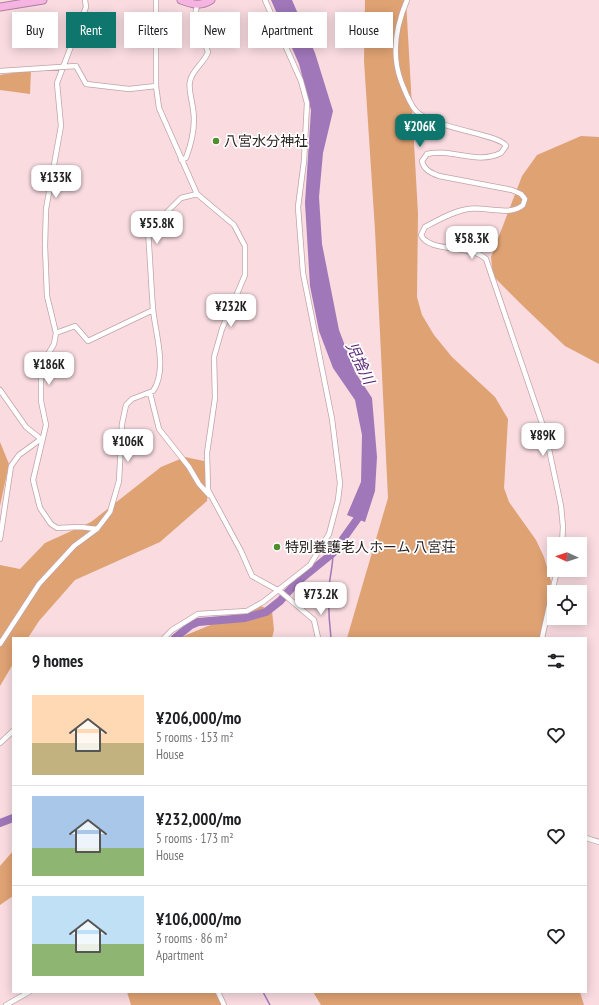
<!DOCTYPE html>
<meta charset="utf-8">
<style>
body{margin:0;font-family:"PT Sans Narrow","Noto Sans JP",sans-serif;background:#f2f2f2;color:#202124;height:100vh;display:flex;flex-direction:column;font-size:15px;white-space:nowrap}
*{box-sizing:border-box;margin:0}
p{font-size:13px;color:#757577}
.icon{flex:none;width:22px;height:22px;fill:none;stroke:currentColor;stroke-width:2;stroke-linecap:round;stroke-linejoin:round}
.map{position:relative;flex:1;overflow:hidden}
.panel{position:absolute;left:12px;top:637px;width:575px;height:356px;display:flex;flex-direction:column;background:#fff;border-radius:0px;box-shadow:0 2px 10px #0003}
.panel>*{flex:none}
.hud{position:absolute;left:12px;top:12px;width:575px;height:36px;display:flex;gap:8px}
.needle{width:26px;rotate:273deg}
.controls{position:absolute;left:547px;top:537px;display:grid;gap:8px}
.controls a{display:grid;place-items:center;width:40px;height:40px;border-radius:0px;background:#fff;box-shadow:0 2px 10px #0003;font-size:20px}
.price{position:absolute;translate:-50% -34px;padding:0 9px;border-radius:8px;background:#fff;color:#222;font-size:13px;line-height:26px;filter:drop-shadow(0 1px 2px #0008)}
.price::after{content:'';position:absolute;left:50%;top:24px;width:12px;height:9px;margin-left:-6px;background:inherit;clip-path:polygon(0 0,100% 0,50% 100%)}
.price.current{background:#0f766e;color:#fff}
ul{padding:0;list-style:none}
li{display:flex;align-items:center;gap:12px;height:100px;padding:0 20px}
li+li{border-top:1px solid #e0e0e0}
li span{display:grid;place-items:center;flex:none;width:112px;height:80px;border-radius:0px;color:#555}
li>.icon{margin-inline-start:auto}
span .icon{width:48px;height:48px;fill:#fffc;stroke-width:1}
li b{font-size:17px}
h2{display:flex;justify-content:space-between;align-items:center;height:48px;padding:0 20px;font-size:17px}
.chip{padding:0 14px;border-radius:0px;background:#fff;box-shadow:0 2px 10px #0003;font-size:14px;line-height:36px}
.chip.current{background:#0f766e;color:#fff}
.map>svg:first-child{display:block}
.green{fill:#dfa273}
.water{fill:#a077b9}
.lines{fill:none;stroke-linecap:round;stroke-linejoin:round}
.stream{stroke:#a077b9;stroke-width:1.5}
.river{stroke:#a077b9;stroke-width:8}
.minor-casing{stroke:#c0a4a9;stroke-width:6}
.highway-casing{stroke:#ae809e;stroke-width:9}
.minor{stroke:#fff;stroke-width:4.5}
.highway{stroke:#f6b4e2;stroke-width:7}
.poi-dot{fill:#4f8d2e;stroke:#fff;stroke-width:1.5}
.labels{text-anchor:middle;stroke-width:3.5;stroke-linejoin:round;paint-order:stroke}
.poi-label{font-size:14px;fill:#291e20;stroke:#fff;text-anchor:start}
.water-label{font-size:15px;font-style:italic;fill:#5a2475;stroke:#fff}
</style>
<div class="map">
<svg width="599" height="1005" viewBox="0 0 599 1005">
<rect width="100%" height="100%" fill="#f9dbe0"/>
<path class="green" d="M365,0H406L418,214L417,297L422,315L434,335L452,357L495,397L508,419L504,488L509,502L536,540L544,557L551,581L546,624L541,638H347L388,498L375,230L364,61Z
M31,70L30,94L0,90V75Z
M581,136L599,137V364L565,346L524,307L493,276L491,257L522,176L537,155Z
M0,442L9,464L0,506Z
M185,457L204,461L208,482L207,501L160,542L75,580L39,621L28,638H13V664L0,686V565L20,569L45,543L91,522L161,467Z
M259,605L272,611L274,630L272,638H179Z
M13,851V896L0,905V866Z
M127,992H219L224,1005H131Z
M313,992H580L584,1005H321Z"/>
<path class="water" d="M271,0H292L315,53L333,111L323,153L319,197L322,244L339,330L355,372L372,398L377,457L375,491L365,522L347,515L361,482L362,435L355,400L333,368L319,331L310,286L305,203L311,110L299,64Z"/>
<g class="lines">
<path class="stream" d="M331,638C329,621 328,605 329,587C330,576 333,565 333,553
M263,992L270,1005"/>
<path class="river" d="M175,638L191,625L198,622L245,618L266,612L280,601L296,583L333,553L363,511
M0,823L13,818"/>
<g class="minor-casing">
<path id="minor" d="M85,0L86,7L57,83L61,126L46,209L45,246L47,296L56,333L54,344L44,361L41,380V401L46,425L33,480L40,508L51,524L57,528L80,527L97,529
M156,0V86L159,108L197,194L234,225L245,246V275L222,329L214,357L215,398L207,453L208,490L241,551L252,576L281,592L314,620L318,638
M407,0C396,26 391,54 401,81C405,91 409,103 416,111C434,129 500,134 506,146L501,153C477,165 451,148 427,154L422,161C424,170 431,173 439,176L512,190L521,194L525,199L523,205C510,217 484,206 468,209C454,211 438,220 425,227L421,235C429,253 470,244 486,259L546,435L561,506L563,527L562,544
M0,71L76,66L86,84L129,89L156,86
M181,160L186,158C192,142 196,126 193,109C192,99 188,90 190,81C192,70 205,62 208,52L195,16L197,5
M56,333L75,326L88,341L153,310
M0,390L26,427L41,439
M150,393L159,429L189,467L199,484L209,495
M0,539L11,466L19,455L41,439
M164,638L172,630L198,614L247,611L263,602L310,565L329,534L338,500L340,483L332,419L303,273L298,207L304,161L307,103L301,81L265,0
M542,638L557,570
M0,644L39,584L74,546L97,529L110,512L119,481L122,424L126,405L132,399L153,391C168,370 155,332 153,309C151,283 150,257 148,231L181,198L197,194
M0,743L13,731
M586,838L599,842
M218,992L224,1005
M6,1005L29,992"/>
</g>
<g class="highway-casing">
<path id="highway" d="M181,0C192,4 200,7 211,0
M0,7L43,0"/>
</g>
<use href="#minor" class="minor"/>
<use href="#highway" class="highway"/>
</g>
<g class="poi-dot">
<circle cx="216" cy="141" r="4"/>
<circle cx="277" cy="547" r="4"/>
</g>
<g class="labels">
<g class="poi-label">
<text x="224" y="146">八宮水分神社</text>
<text x="285" y="552">特別養護老人ホーム 八宮荘</text>
</g>
<g class="water-label">
<text transform="translate(360 363) rotate(64)" y="5">児捨川</text>
</g>
</g>
</svg>
<div class="controls">
<a><svg class="needle" viewBox="-14 -14 28 28"><path d="M0-13l5 13h-10z" fill="#e53935"/><path d="M0 13l5-13h-10z" fill="#757577"/></svg></a>
<a><svg class="icon" aria-label="locate" viewBox="0 0 24 24"><circle cx="12" cy="12" r="6"/><path d="M12 2v4M12 18v4M2 12h4M18 12h4"/></svg></a>
</div>
<b class="price current" style="left:420px;top:148px">¥206K</b>
<b class="price" style="left:56px;top:199px">¥133K</b>
<b class="price" style="left:157px;top:245px">¥55.8K</b>
<b class="price" style="left:472px;top:260px">¥58.3K</b>
<b class="price" style="left:231px;top:328px">¥232K</b>
<b class="price" style="left:49px;top:386px">¥186K</b>
<b class="price" style="left:543px;top:457px">¥89K</b>
<b class="price" style="left:128px;top:463px">¥106K</b>
<b class="price" style="left:321px;top:616px">¥73.2K</b>
<div class="hud">
<a class="chip">Buy</a>
<a class="chip current">Rent</a>
<a class="chip">Filters</a>
<a class="chip">New</a>
<a class="chip">Apartment</a>
<a class="chip">House</a>
</div>
<section class="panel">
<h2>9 homes<svg class="icon" aria-label="filters" viewBox="0 0 24 24"><path d="M4 7h16M4 17h16"/><circle cx="9" cy="7" r="2"/><circle cx="15" cy="17" r="2"/></svg></h2>
<ul>
<li><span style="background:linear-gradient(#ffd9b3 60%,#c2b280 0)"><svg class="icon" aria-label="home" viewBox="0 0 24 24"><path d="M3 11l9-7 9 7M6 9v11h12V9"/></svg></span><div><b>¥206,000/mo</b><p>5 rooms · 153 m²</p><p>House</p></div><svg class="icon" aria-label="heart" viewBox="0 0 24 24"><path d="M12 20l-8-8c-3-5 5-10 8-4 3-6 11-1 8 4z"/></svg></li>
<li><span style="background:linear-gradient(#a9c7e8 65%,#8fb573 0)"><svg class="icon" aria-label="home" viewBox="0 0 24 24"><path d="M3 11l9-7 9 7M6 9v11h12V9"/></svg></span><div><b>¥232,000/mo</b><p>5 rooms · 173 m²</p><p>House</p></div><svg class="icon" aria-label="heart" viewBox="0 0 24 24"><path d="M12 20l-8-8c-3-5 5-10 8-4 3-6 11-1 8 4z"/></svg></li>
<li><span style="background:linear-gradient(#bfe0f5 60%,#8fb573 0)"><svg class="icon" aria-label="home" viewBox="0 0 24 24"><path d="M3 11l9-7 9 7M6 9v11h12V9"/></svg></span><div><b>¥106,000/mo</b><p>3 rooms · 86 m²</p><p>Apartment</p></div><svg class="icon" aria-label="heart" viewBox="0 0 24 24"><path d="M12 20l-8-8c-3-5 5-10 8-4 3-6 11-1 8 4z"/></svg></li>
</ul>
</section>
</div>
